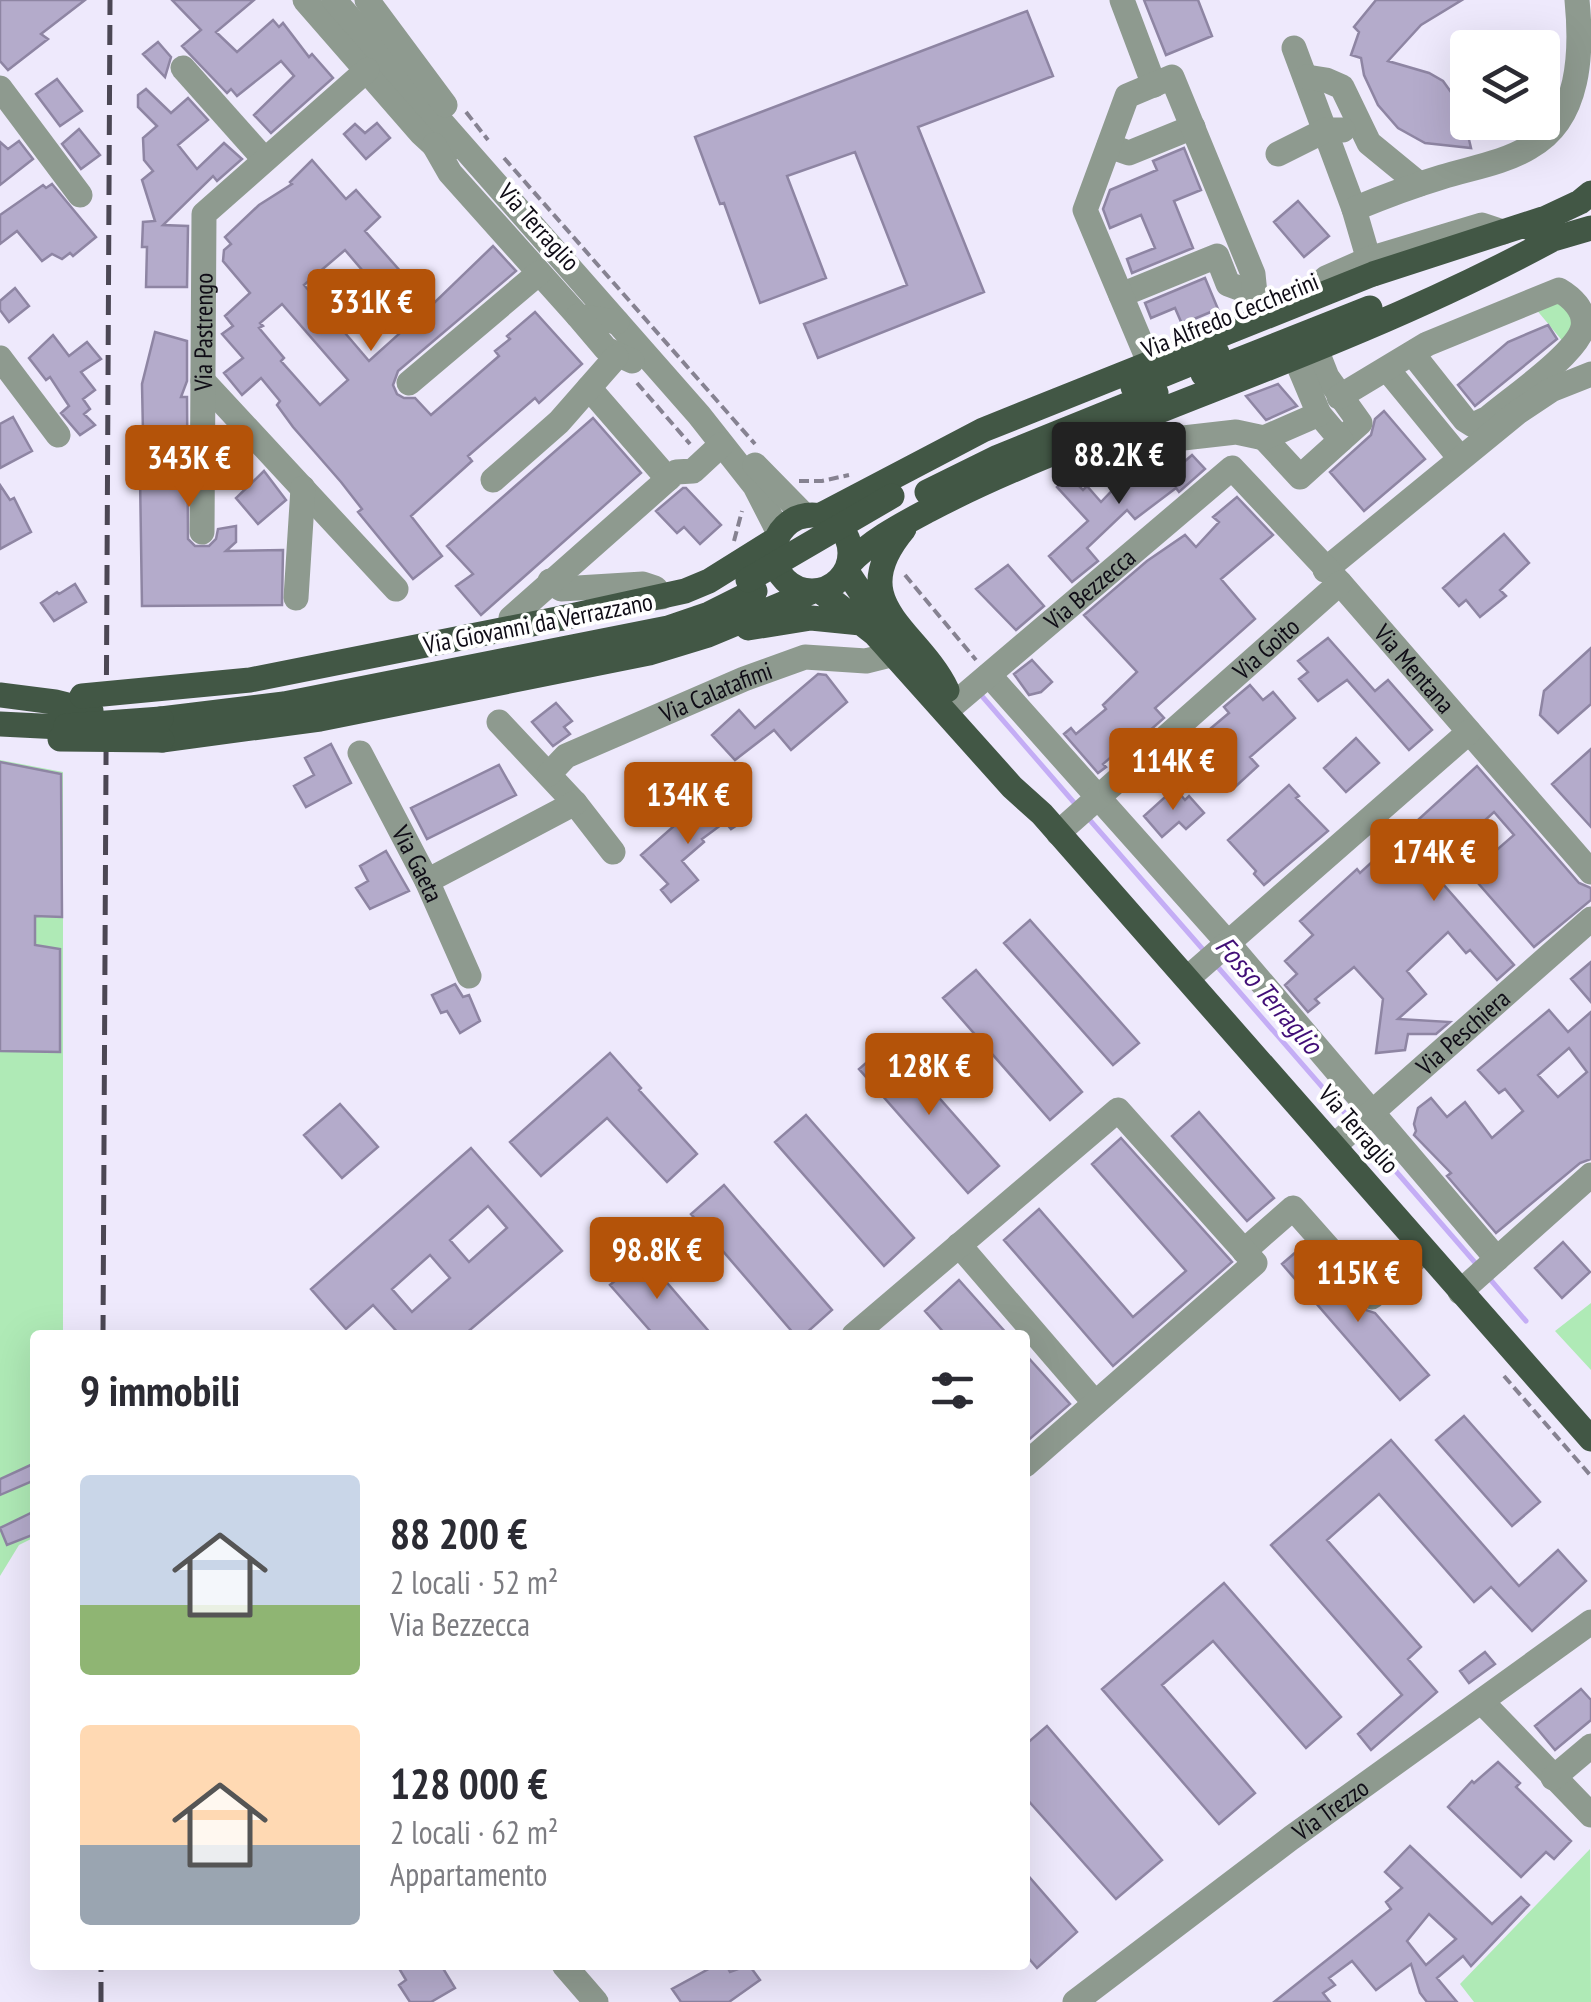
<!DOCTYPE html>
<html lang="it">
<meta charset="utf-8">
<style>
body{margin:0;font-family:"PT Sans Narrow",sans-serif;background:#f7f7f7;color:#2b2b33;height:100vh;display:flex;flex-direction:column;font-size:38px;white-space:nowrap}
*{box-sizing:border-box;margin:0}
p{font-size:32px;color:#7c7c81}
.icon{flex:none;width:55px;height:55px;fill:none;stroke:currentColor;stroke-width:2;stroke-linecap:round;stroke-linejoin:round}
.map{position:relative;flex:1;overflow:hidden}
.drawer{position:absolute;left:30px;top:1330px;width:1000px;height:640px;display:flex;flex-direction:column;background:#fff;border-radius:10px;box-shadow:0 10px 40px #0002}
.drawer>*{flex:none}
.buttons{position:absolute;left:1450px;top:30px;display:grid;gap:20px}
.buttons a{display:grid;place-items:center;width:110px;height:110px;border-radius:10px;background:#fff;box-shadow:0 10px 40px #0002;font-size:50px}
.price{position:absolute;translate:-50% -85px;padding:0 22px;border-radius:10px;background:#b45309;color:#fff;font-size:32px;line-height:65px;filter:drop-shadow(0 2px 5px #0008)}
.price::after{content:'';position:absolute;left:50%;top:60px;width:30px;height:22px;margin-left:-15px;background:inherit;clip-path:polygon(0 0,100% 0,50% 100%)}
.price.selected{background:#222;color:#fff}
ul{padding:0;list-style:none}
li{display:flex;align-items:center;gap:30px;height:250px;padding:0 50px}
li span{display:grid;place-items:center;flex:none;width:280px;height:200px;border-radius:10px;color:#555}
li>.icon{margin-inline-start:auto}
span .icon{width:120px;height:120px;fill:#fffc;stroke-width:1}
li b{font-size:42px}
h2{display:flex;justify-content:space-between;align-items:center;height:120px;padding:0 50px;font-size:42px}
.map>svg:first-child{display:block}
.green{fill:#afeab6}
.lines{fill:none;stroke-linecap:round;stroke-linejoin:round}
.stream{stroke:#c4adf5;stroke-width:5}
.building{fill:#b4abcb;stroke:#8e85a3;stroke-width:2.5;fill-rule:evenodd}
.path{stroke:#868291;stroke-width:4;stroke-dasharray:10 5;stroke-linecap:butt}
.minor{stroke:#8e9a8f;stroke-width:25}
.major{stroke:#425745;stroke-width:25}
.rail{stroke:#4b4754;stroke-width:5;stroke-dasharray:20 10;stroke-linecap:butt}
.major-bridge{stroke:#425745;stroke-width:25}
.labels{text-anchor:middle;stroke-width:8;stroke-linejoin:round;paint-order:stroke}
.street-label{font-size:25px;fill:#0f0c16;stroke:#fff}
.water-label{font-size:28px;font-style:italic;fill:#410e77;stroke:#fff}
</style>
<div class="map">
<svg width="1591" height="2002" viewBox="0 0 1591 2002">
<rect width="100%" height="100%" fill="#eee9fc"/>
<path class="green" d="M1549,303L1561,304L1574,320L1565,344L1535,308Z
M0,760L63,772V1335H35V1537L19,1545L0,1576Z
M1591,1303V1370L1555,1331Z
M1590,1849L1591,2002H1474L1460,1984Z"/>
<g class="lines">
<path class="stream" d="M981,695L1077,806
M1088,818L1206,953
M1216,965L1350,1119
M1361,1131L1478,1266
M1489,1278L1526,1321"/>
</g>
<path class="building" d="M0,0H85L41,34L48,39L8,70L0,61Z
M172,0H254L216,32L237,52L273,20L279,27L283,23L309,57L312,54L333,78L271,133L254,115L294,76L281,61L237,96L231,89L227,93L182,46L201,30Z
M1144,0H1198L1212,36L1166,55Z
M1376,0H1462L1421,25L1388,61L1429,73L1443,81L1461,106L1471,148L1425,143L1398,128L1378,105L1364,75L1361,58L1351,55L1359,32L1354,27Z
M1027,11L1053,76L918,127L984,292L818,358L804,324L907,285L855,152L787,176L826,278L760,303L724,203L720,204L695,137Z
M158,42L171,57L165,77L143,54Z
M57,79L82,111L60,126L36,94Z
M146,89L171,113L188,98L208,120L178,145L197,169L224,143L242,159L217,181L213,176L163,225L188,226L187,287H146L147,247H142L143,222L155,221L142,180L153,171L144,160L143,138L157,126L138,107V95Z
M377,123L390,138L366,159L344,134L355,124L365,133Z
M79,129L100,155L81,169L62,144Z
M19,141L33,159L0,185V142L8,149Z
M1184,148L1201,190L1174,201L1193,248L1132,273L1127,259L1155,248L1141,215L1110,228L1103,209L1110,190L1157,170L1153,161Z
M312,160L346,199L356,190L380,217L365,231L431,306L493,246L516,271L398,371L393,385L397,394L404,398H415L431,415L499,356L495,351L510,339L507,336L535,312L582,364L539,403L535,398L468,456L472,461L411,516L442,556L413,579L358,512L362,509L341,482L293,427L277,405L280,401L261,378L242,395L224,373L243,358L222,334L233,326L225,316L250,293L223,261L224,250L231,244L225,237L259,205L292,184L290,182ZM345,250L409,325L369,361L304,285ZM282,304L348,380L320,405L281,361L284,358L259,328L263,326L260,323Z
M52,184L96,237L73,256L70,253L62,259L52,254L42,261L17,231L0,244V215L43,185L46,188Z
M1298,201L1329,236L1304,257L1274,222Z
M1205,278L1218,309L1182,324L1175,308L1151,318L1145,303Z
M15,288L29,306L9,322L0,310V301Z
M1548,325L1557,339L1475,406L1458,385L1508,342Z
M155,332L187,341V381L181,397H187L188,539L195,546H209L216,539L218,529L236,526V542L226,551L283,550L282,605L142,606L140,476H163L164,434L143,433L142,384Z
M53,335L69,356L87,342L101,359L81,372L95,390L83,399L90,409L84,414L95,425L80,435L61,413L69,406L50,377L46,380L29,358Z
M1278,384L1297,406L1266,420L1246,396Z
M1384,411L1425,459L1364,511L1330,472L1371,435L1375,419Z
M13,417L32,451L0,468V424Z
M593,418L641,473L481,615L456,586L473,574L447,546Z
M1177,455L1184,462L1192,455L1205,469L1179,492L1176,488L1135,519L1127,510L1087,548L1098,561L1072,582L1049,556L1088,521L1057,487L1069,476L1083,490L1087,486L1101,502L1124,478L1128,482L1153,462L1150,458Z
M264,471L286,500L258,524L236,498Z
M0,485L10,500L14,498L31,532L0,549Z
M683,488H686L721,525L700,544L684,527L677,533L656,511Z
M1237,497L1273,535L1221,579L1255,619L1155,708L1164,718L1138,741L1134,737L1103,764L1106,767L1098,773L1064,734L1071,728L1076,734L1106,709L1103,705L1137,672L1084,615L1147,561L1185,535L1196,547L1219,522L1213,517Z
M1504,534L1529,563L1500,590L1506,596L1480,617L1466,600L1459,606L1443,588Z
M1008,565L1044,606L1016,630L976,589Z
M75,584L86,602L54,621L41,603L57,592L59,594Z
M1328,638L1375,691L1388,680L1432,730L1409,750L1347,680L1318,701L1299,679L1308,672L1298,661Z
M1591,648V704L1558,733L1540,715L1544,691Z
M1032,660L1052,682L1041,692L1029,695L1014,674Z
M818,674L826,675L847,702L791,750L774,730L735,760L712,735L739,710L755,728Z
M1250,685L1263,700L1273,692L1295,718L1250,757L1258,766L1233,789L1204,753L1202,755L1192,744L1229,713L1224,707Z
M556,703L572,721L564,727L570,734L553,746L532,722Z
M1356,738L1379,763L1346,792L1324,768Z
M331,744L351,783L306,807L294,786L314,775L305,758Z
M1591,749V827L1552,784Z
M0,762L61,774L62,917L35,916V945L60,949V1052L0,1051Z
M499,765L516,795L427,839L411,808Z
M1477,766L1579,883L1591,888V900L1534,947L1456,858L1436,876L1514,965L1497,980L1470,950L1466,953L1448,932L1407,971L1426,994L1398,1019L1450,1022L1436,1034H1408L1405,1050L1376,1053L1383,999L1354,967L1315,999L1319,1003L1308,1012L1285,985L1297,974L1285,961L1313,935L1300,921L1357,869L1360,873ZM1494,812L1514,835L1483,862L1463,840Z
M1289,785L1299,796L1296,798L1328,831L1264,885L1254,874L1256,871L1228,840Z
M1175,788L1185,800L1189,796L1204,813L1186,829L1179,822L1162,837L1144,816Z
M733,796L748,818L731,829L725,822L702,839L704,842L682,861L698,880L671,902L661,890L668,884L641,855L683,818L691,827Z
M386,851L409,891L370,909L356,888L368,881L360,866Z
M1030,920L1139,1043L1113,1065L1004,943Z
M1591,962V1002L1571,979Z
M976,970L1082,1092L1050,1120L943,998Z
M455,984L463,997L469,995L480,1021L460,1033L447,1011L441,1013L432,995Z
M1549,1010L1568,1032L1591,1012V1159L1580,1163L1496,1233L1447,1176L1451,1173L1414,1135L1416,1131L1414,1124L1418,1108L1431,1098L1447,1117L1465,1102L1492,1138L1523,1111L1505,1089L1499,1093L1478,1070ZM1569,1048L1587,1072L1558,1097L1538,1075Z
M890,1042L999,1166L968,1193L859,1069Z
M610,1053L641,1088L639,1090L697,1154L667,1182L607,1118L541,1176L510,1142Z
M340,1104L378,1147L342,1178L304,1135Z
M1199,1112L1274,1198L1247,1221L1172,1136Z
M806,1115L914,1238L884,1266L775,1142Z
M1121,1138L1232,1262L1113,1366L1004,1240L1039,1209L1133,1317L1186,1271L1092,1164Z
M471,1148L562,1251L464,1335H400L373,1305L346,1329L311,1289ZM488,1206L507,1228L469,1262L450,1240ZM430,1255L450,1278L412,1312L392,1289Z
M724,1185L832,1310L804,1335H795L691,1214Z
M1563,1242L1590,1272L1562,1298L1535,1268Z
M1304,1245L1360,1308L1375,1313L1429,1375L1400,1400L1282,1264Z
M644,1256L712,1335H654L610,1285Z
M959,1280L1008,1335H946L925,1311Z
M1025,1354L1070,1404L1025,1443Z
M1464,1416L1540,1502L1512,1526L1436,1440Z
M1391,1440L1519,1586L1558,1550L1586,1581L1532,1631L1491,1587L1474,1602L1379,1494L1327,1540L1421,1647L1408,1659L1437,1692L1371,1750L1358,1734L1402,1695L1271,1545Z
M35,1463V1480L0,1495V1479Z
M35,1511V1534L7,1545L0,1528Z
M1224,1583L1341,1717L1306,1748L1213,1641L1162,1685L1255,1793L1219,1824L1102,1689Z
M1485,1652L1495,1664L1469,1683L1460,1671Z
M1581,1689L1591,1700V1720L1555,1750L1535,1726Z
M1047,1726L1162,1860L1116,1899L1025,1797V1745Z
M1498,1762L1520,1783L1516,1787L1571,1841L1554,1859L1546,1852L1521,1877L1448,1807L1472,1781L1474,1783Z
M1410,1846L1492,1924L1521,1897L1529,1905L1471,1966L1463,1956L1437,1978L1457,2002H1427L1420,1993L1411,1964L1376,1990L1352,1961L1329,1978L1335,1985L1323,1993L1330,2002H1274L1391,1909L1386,1902L1402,1888L1385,1872ZM1429,1914L1456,1939L1426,1965L1407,1941Z
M1025,1872L1077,1932L1037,1968L1025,1954Z
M397,1965H441L455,1988L431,2002H410L399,1985L406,1980Z
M716,1965H726L730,1972L749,1965L760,1980L729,2002H681L672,1989Z"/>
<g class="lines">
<path class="path" d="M466,112L488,140
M504,158L755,444
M637,383L690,444
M799,481H822L849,475
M734,541L742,511
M905,575L976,660
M1504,1376L1591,1476"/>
<g class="minor">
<path d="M305,0L421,133L434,145L448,150"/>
<path d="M334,0L699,415L755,486L779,533"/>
<path d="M367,0L445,105"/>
<path d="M1122,0L1154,85"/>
<path d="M1294,48L1354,209"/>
<path d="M183,68L264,159"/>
<path d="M1307,77L1326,80L1342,87L1369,143L1419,184"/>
<path d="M0,88L80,195"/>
<path d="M434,145L450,173L578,316L617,322"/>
<path d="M1109,146L1129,153L1193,127"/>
<path d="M1278,154L1326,130H1343"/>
<path d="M1373,274L1354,209C1383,197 1412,186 1442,177C1471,168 1504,163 1530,147C1581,119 1582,51 1577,0"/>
<path d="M1121,295L1217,256L1228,284L1255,294"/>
<path d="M1298,303L1326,278L1369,259L1482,225L1503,232"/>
<path d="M578,316L606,349L632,361"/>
<path d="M1316,349L1327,377L1360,423L1341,440"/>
<path d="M0,358L58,435"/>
<path d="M1149,362L1085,210L1127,96L1172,77L1253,274L1255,294L1265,316"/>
<path d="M1387,369L1460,458"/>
<path d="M203,381L396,589"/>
<path d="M409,383L539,273"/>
<path d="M589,388L668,479"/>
<path d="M1339,397L1427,344L1559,290C1571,297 1586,310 1583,327C1578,353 1510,399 1488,418L1473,425L1465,420L1412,353"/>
<path d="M1264,438L1300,477L1341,440L1319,414"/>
<path d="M1066,455L1075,456L1104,447L1236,432L1264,438L1319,414L1295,357"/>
<path d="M755,465L805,516"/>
<path d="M493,480L559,422L616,357"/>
<path id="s1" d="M202,532L204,214L367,70"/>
<path d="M1325,570L1518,412L1551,390L1591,374"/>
<path d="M550,581L561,589L643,584L655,588L662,597"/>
<path d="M296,598L303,488"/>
<path d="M511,618L676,472L693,471L721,445"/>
<path d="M989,675L1228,943L1497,1259"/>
<path id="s2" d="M945,712L1232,468L1340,583L1591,872"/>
<path d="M499,722L575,803L613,852"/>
<path id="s3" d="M360,753L427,881L469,976"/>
<path id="s4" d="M549,774L566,756L744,679L805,657L866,661L894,654"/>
<path id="s5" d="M1058,833L1340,583"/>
<path d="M427,881L575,803"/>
<path d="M1188,978L1469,732"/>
<path id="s6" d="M1334,1146L1591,919"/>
<path d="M959,1245L1095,1403"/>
<path d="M1244,1251L1293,1208L1372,1297L1424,1251"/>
<path d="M1460,1292L1591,1175"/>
<path d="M854,1335L1118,1110L1255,1263L1025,1465"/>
<path d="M1482,1702L1591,1815"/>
<path d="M1553,1778L1591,1746"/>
<path d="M564,1965L596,2002"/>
<path id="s7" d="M1075,2002L1291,1838L1591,1622"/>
</g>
<path class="major" d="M1527,227L1580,202L1591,193
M1543,242L1591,228
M1203,374L1370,308
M1133,387L1217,353
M927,492L998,457L1156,393
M774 553a38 38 0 1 1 76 0a38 38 0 1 1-76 0Z
M819,516L983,430L1373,274L1543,219
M904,529C841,604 918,629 947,690
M848,565C870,541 901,525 929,510C1003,471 1082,442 1159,411C1293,359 1428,307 1555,238
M846,570L876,615L893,633
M820,591L875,634L1012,787L1042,814L1591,1439
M562,618L685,591L709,581L775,540
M748,628L811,618L861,623
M0,695L55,702L91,711
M161,719L284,704L668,628L709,614L755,591
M0,724L61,727
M162,740L320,719L649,653L708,635L811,592"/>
<path class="rail" d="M103,1335L110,0
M101,2002V1965"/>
<path class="major-bridge" d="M748,580L892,496
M82,696L250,680L562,618
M66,726L161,719
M60,739L162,740"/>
</g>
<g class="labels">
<g class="street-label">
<text transform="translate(539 227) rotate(48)" y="9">Via Terraglio</text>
<text transform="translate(1230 315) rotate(-22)" y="9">Via Alfredo Ceccherini</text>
<text dy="9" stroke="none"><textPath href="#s1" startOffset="200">Via Pastrengo</textPath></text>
<text dy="9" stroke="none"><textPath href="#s2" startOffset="190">Via Bezzecca</textPath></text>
<text transform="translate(538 623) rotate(-11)" y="9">Via Giovanni da Verrazzano</text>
<text dy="9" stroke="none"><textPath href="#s5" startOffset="278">Via Goito</textPath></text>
<text dy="9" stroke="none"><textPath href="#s2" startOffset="648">Via Mentana</textPath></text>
<text dy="9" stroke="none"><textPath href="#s4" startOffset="188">Via Calatafimi</textPath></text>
<text dy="9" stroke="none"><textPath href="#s3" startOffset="125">Via Gaeta</textPath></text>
<text dy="9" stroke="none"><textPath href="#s6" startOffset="172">Via Peschiera</textPath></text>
<text transform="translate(1359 1129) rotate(49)" y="9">Via Terraglio</text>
<text dy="9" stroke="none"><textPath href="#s7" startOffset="320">Via Trezzo</textPath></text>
</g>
<g class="water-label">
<text transform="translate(1269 995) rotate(49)" y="10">Fosso Terraglio</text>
</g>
</g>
</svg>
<div class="buttons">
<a><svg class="icon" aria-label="layers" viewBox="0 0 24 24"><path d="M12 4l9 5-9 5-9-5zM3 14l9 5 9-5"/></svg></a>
</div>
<b class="price" style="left:371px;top:354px">331K €</b>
<b class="price selected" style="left:1119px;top:507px">88.2K €</b>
<b class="price" style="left:189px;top:510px">343K €</b>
<b class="price" style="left:1173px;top:813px">114K €</b>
<b class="price" style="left:688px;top:847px">134K €</b>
<b class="price" style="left:1434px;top:904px">174K €</b>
<b class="price" style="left:929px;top:1118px">128K €</b>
<b class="price" style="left:657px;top:1302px">98.8K €</b>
<b class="price" style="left:1358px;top:1325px">115K €</b>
<section class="drawer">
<h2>9 immobili<svg class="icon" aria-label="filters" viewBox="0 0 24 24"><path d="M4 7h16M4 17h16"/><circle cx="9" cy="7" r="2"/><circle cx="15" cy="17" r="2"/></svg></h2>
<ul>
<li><span style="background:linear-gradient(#c9d6e8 65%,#8fb573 0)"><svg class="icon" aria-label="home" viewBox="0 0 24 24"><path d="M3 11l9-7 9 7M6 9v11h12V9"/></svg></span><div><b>88 200 €</b><p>2 locali · 52 m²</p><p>Via Bezzecca</p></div></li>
<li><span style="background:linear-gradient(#ffd9b3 60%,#9aa5b1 0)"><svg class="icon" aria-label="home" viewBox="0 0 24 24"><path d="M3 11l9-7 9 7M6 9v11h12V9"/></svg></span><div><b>128 000 €</b><p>2 locali · 62 m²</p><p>Appartamento</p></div></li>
</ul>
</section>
</div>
